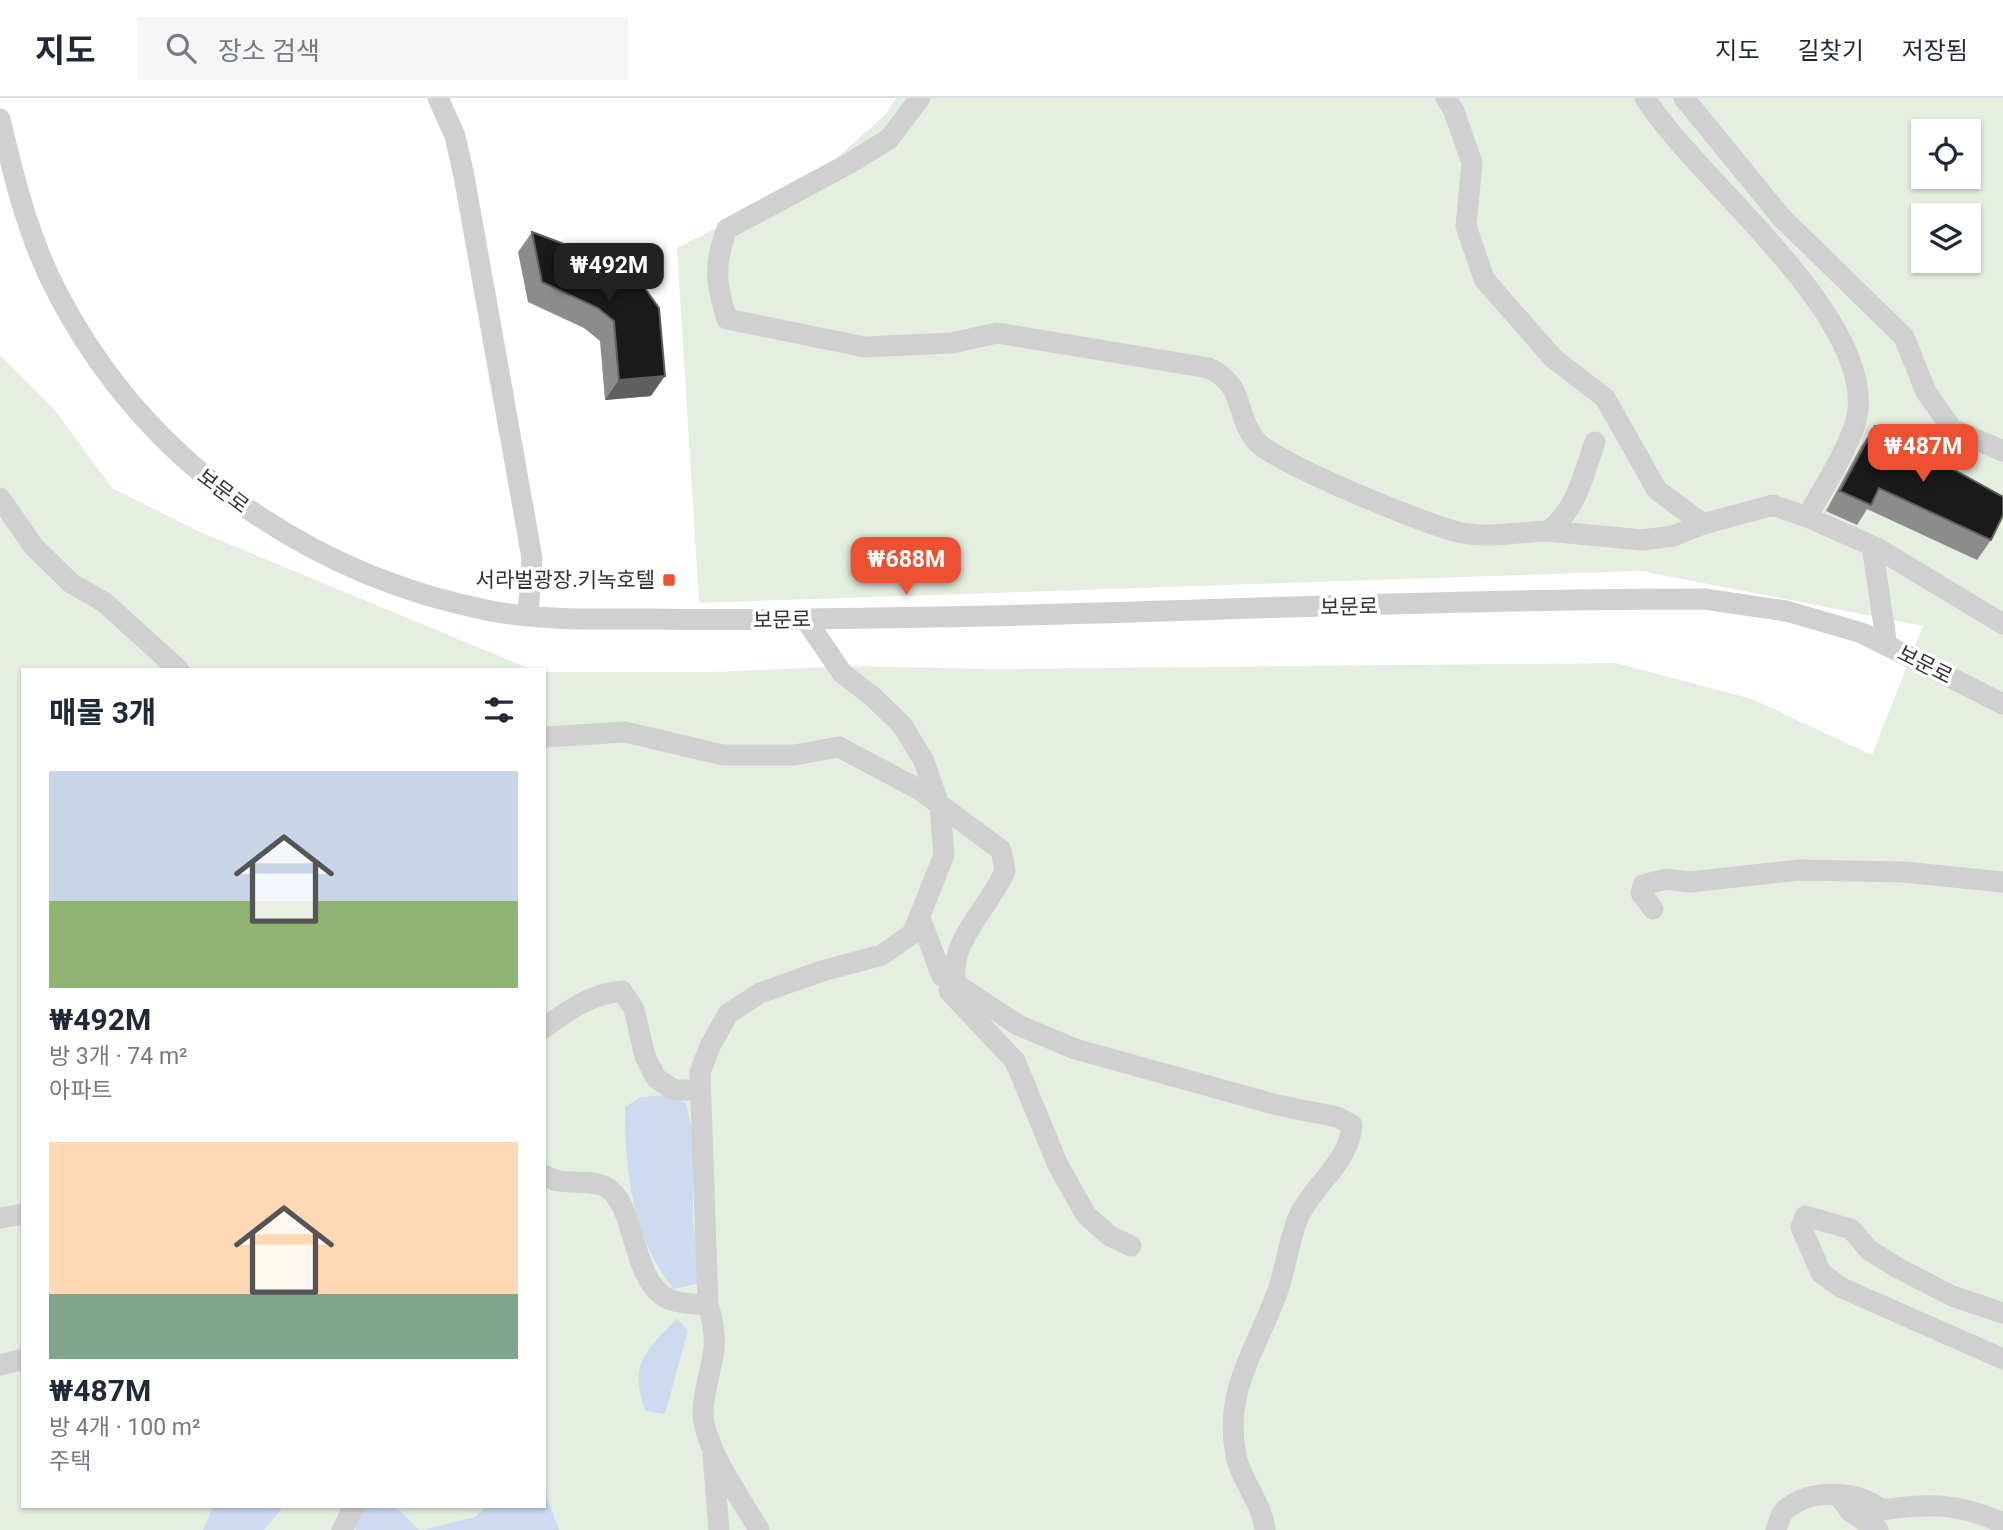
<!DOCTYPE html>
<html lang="ko">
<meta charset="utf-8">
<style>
body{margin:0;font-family:Roboto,"Noto Sans KR",sans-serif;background:#f6f6f7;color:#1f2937;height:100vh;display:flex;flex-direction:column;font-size:26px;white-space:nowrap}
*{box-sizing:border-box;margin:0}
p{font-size:23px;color:#747a83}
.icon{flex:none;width:38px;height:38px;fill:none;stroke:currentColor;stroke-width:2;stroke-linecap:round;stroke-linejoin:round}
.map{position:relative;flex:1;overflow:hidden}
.details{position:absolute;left:21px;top:570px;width:525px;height:840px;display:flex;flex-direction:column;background:#fff;border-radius:0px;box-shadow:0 2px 5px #0004}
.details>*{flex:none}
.fabs{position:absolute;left:1911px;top:21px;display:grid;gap:14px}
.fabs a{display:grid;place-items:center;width:70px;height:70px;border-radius:0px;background:#fff;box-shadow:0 2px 5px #0004;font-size:35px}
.price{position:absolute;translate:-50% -60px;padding:0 16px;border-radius:14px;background:#ec5132;color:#fff;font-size:23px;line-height:46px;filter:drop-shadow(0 2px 4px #0008)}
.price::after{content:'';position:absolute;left:50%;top:42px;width:21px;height:16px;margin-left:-10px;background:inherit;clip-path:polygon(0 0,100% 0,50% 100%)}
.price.active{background:#222;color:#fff}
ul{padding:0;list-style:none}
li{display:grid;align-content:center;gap:14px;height:371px;padding:0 28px}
li span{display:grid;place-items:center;height:217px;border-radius:0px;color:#555}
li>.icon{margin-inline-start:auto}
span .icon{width:126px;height:126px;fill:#fffc;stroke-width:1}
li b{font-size:30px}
h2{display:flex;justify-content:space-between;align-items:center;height:84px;padding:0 28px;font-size:30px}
header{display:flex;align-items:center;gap:42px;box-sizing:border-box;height:98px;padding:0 35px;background:#fff;border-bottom:2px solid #e0e1e3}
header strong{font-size:33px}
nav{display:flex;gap:38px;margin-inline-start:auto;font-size:24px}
.search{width:490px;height:63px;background:#f6f6f7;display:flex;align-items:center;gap:18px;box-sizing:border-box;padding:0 24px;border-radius:0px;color:#747a83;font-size:26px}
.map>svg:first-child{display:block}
.green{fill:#e5efe1;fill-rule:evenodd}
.water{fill:#cddaef}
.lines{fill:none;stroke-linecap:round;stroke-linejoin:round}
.minor{stroke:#d0d0d0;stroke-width:21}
.wall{fill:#8c8c8c}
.shaded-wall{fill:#5f5f5f}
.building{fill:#1a1a1a;stroke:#5f5f5f;stroke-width:2}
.poi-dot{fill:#ec5132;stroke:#fff;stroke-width:2.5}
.labels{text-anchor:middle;stroke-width:7;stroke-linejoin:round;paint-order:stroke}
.street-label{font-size:21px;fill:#333;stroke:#fff}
.poi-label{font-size:21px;fill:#333;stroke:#fff;text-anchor:end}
</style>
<header>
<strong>지도</strong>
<div class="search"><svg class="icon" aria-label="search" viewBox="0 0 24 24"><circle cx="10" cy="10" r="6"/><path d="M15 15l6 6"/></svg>장소 검색</div>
<nav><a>지도</a><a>길찾기</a><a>저장됨</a></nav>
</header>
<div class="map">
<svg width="2003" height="1432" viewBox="0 0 2003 1432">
<rect width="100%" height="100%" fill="#fff"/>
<path class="green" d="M896,0H2003V1432H0V257L54,311L112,390L202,435L533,572H23V1409H544V574H711L851,568L995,571L1616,565L1752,601L1872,657L1923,528L1641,473L699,505L677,150L812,82L886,16ZM1923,33H1969V79H1923ZM1923,117H1969V163H1923Z"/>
<path class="water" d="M667,997L686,1005L693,1037V1121L700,1185L674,1191C632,1140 625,1072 625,1009L641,999Z
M677,1221L688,1232L665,1316L646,1313C627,1268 646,1252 677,1221Z
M544,1391L559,1432H422L475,1419L486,1409H544Z
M213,1409H283L264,1432H203Z
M342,1409H396L419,1432H356Z"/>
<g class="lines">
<path class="minor" d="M438,0L455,38L464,78L532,460L528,517
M920,0L889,41L850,65L727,131C714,166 715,185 727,221L865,249L952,245L997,235L1209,270C1247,288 1234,318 1257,344C1276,365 1430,429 1462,435C1488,440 1521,434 1548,433
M1446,0L1454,13L1472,65L1466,128L1484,181L1553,260L1605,300L1657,392L1703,426L1773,407L1807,419L1877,450L2003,526
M1645,0C1698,83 1868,213 1858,312C1855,341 1822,392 1807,419
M1684,0L1782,120L1904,239L1926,294L1952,331L2003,353
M0,21C13,75 26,130 50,180C134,354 298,474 486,512C540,523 599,521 653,521C764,523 876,520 987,518C1226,512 1465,501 1704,501L1786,513L1862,535L2003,606
M1595,344C1583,377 1577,412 1548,433L1642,442L1673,438L1703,426
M0,400L34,449L71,485L104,504L179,572
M1872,448L1887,548
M544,639L625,634L723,657H794L839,649L920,692L1001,752L1005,773C990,809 947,844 956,886L942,878L920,820
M1653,811L1641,795L1643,787L1666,781L1690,784L1799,772L1904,774L2003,784
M956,886L1018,927L1075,951L1277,1007L1337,1019L1352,1027C1349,1066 1314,1085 1299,1118C1289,1140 1286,1171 1277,1195C1256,1252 1223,1293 1236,1358C1242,1385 1262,1404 1265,1432
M949,893L1015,963L1058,1067L1086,1117L1110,1138L1131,1148
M544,930C570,911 591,896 622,893L634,911L645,958L656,980L674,992H701
M544,1077C563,1090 588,1079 606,1089C638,1107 630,1187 671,1202C682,1206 697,1206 708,1207
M0,1120L23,1116
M2003,1215L1952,1198L1898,1170L1869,1152L1851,1131L1805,1118L1801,1129L1821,1175L1842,1190L2003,1261
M0,1267L23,1261
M713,1357L719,1432
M1838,1397L1851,1414L1878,1432
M342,1432L354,1409
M759,1432C742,1402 703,1349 703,1314C705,1270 724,1256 708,1207L700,974L710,948L728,916L760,895L822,873L882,857L913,835L944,757L940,710L924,663L902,627L873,599L842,575L806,522
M1776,1432C1778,1426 1780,1417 1785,1412C1810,1390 1857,1392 1882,1412C1930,1405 1958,1405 2003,1425"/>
</g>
<path class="wall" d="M532,134L604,161L651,298L605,302L600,243L584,230L528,204L518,154Z
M1875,328L1991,442L1977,462L1867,411L1857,427L1826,413L1861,348Z"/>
<path class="shaded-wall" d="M665,278L651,298L605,302L619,282Z"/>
<path class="building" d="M532,134L604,161L636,178L659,210L665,278L619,282L614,223L598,210L542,184Z
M1875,328L2003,399V417L1991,442L1879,390L1871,407L1840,393Z"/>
<rect class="poi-dot" x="662" y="475" width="14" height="14" rx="3.5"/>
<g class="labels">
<g class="street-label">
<text transform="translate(223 393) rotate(37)" y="7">보문로</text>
<text transform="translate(1349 509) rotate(-1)" y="7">보문로</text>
<text transform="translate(782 522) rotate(-1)" y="7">보문로</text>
<text transform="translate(1925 567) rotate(27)" y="7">보문로</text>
</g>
<g class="poi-label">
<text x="655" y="489">서라벌광장.키녹호텔</text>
</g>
</g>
</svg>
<div class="fabs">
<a><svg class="icon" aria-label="locate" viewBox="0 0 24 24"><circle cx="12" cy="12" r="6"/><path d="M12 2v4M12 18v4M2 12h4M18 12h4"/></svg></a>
<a><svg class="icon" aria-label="layers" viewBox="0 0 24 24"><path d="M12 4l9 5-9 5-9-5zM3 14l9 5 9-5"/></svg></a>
</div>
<b class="price active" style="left:609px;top:205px">₩492M</b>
<b class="price" style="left:1923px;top:386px">₩487M</b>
<b class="price" style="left:906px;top:499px">₩688M</b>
<section class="details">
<h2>매물 3개<svg class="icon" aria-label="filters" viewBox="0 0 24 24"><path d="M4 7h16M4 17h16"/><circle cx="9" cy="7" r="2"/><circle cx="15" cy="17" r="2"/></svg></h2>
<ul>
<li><span style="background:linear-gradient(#c9d6e8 60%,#8fb573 0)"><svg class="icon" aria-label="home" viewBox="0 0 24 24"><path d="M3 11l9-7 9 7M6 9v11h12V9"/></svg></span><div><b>₩492M</b><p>방 3개 · 74 m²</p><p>아파트</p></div></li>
<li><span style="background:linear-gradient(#ffd9b3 70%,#7fa58c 0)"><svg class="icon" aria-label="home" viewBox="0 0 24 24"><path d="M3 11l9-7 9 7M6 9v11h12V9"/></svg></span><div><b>₩487M</b><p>방 4개 · 100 m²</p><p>주택</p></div></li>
</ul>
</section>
</div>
